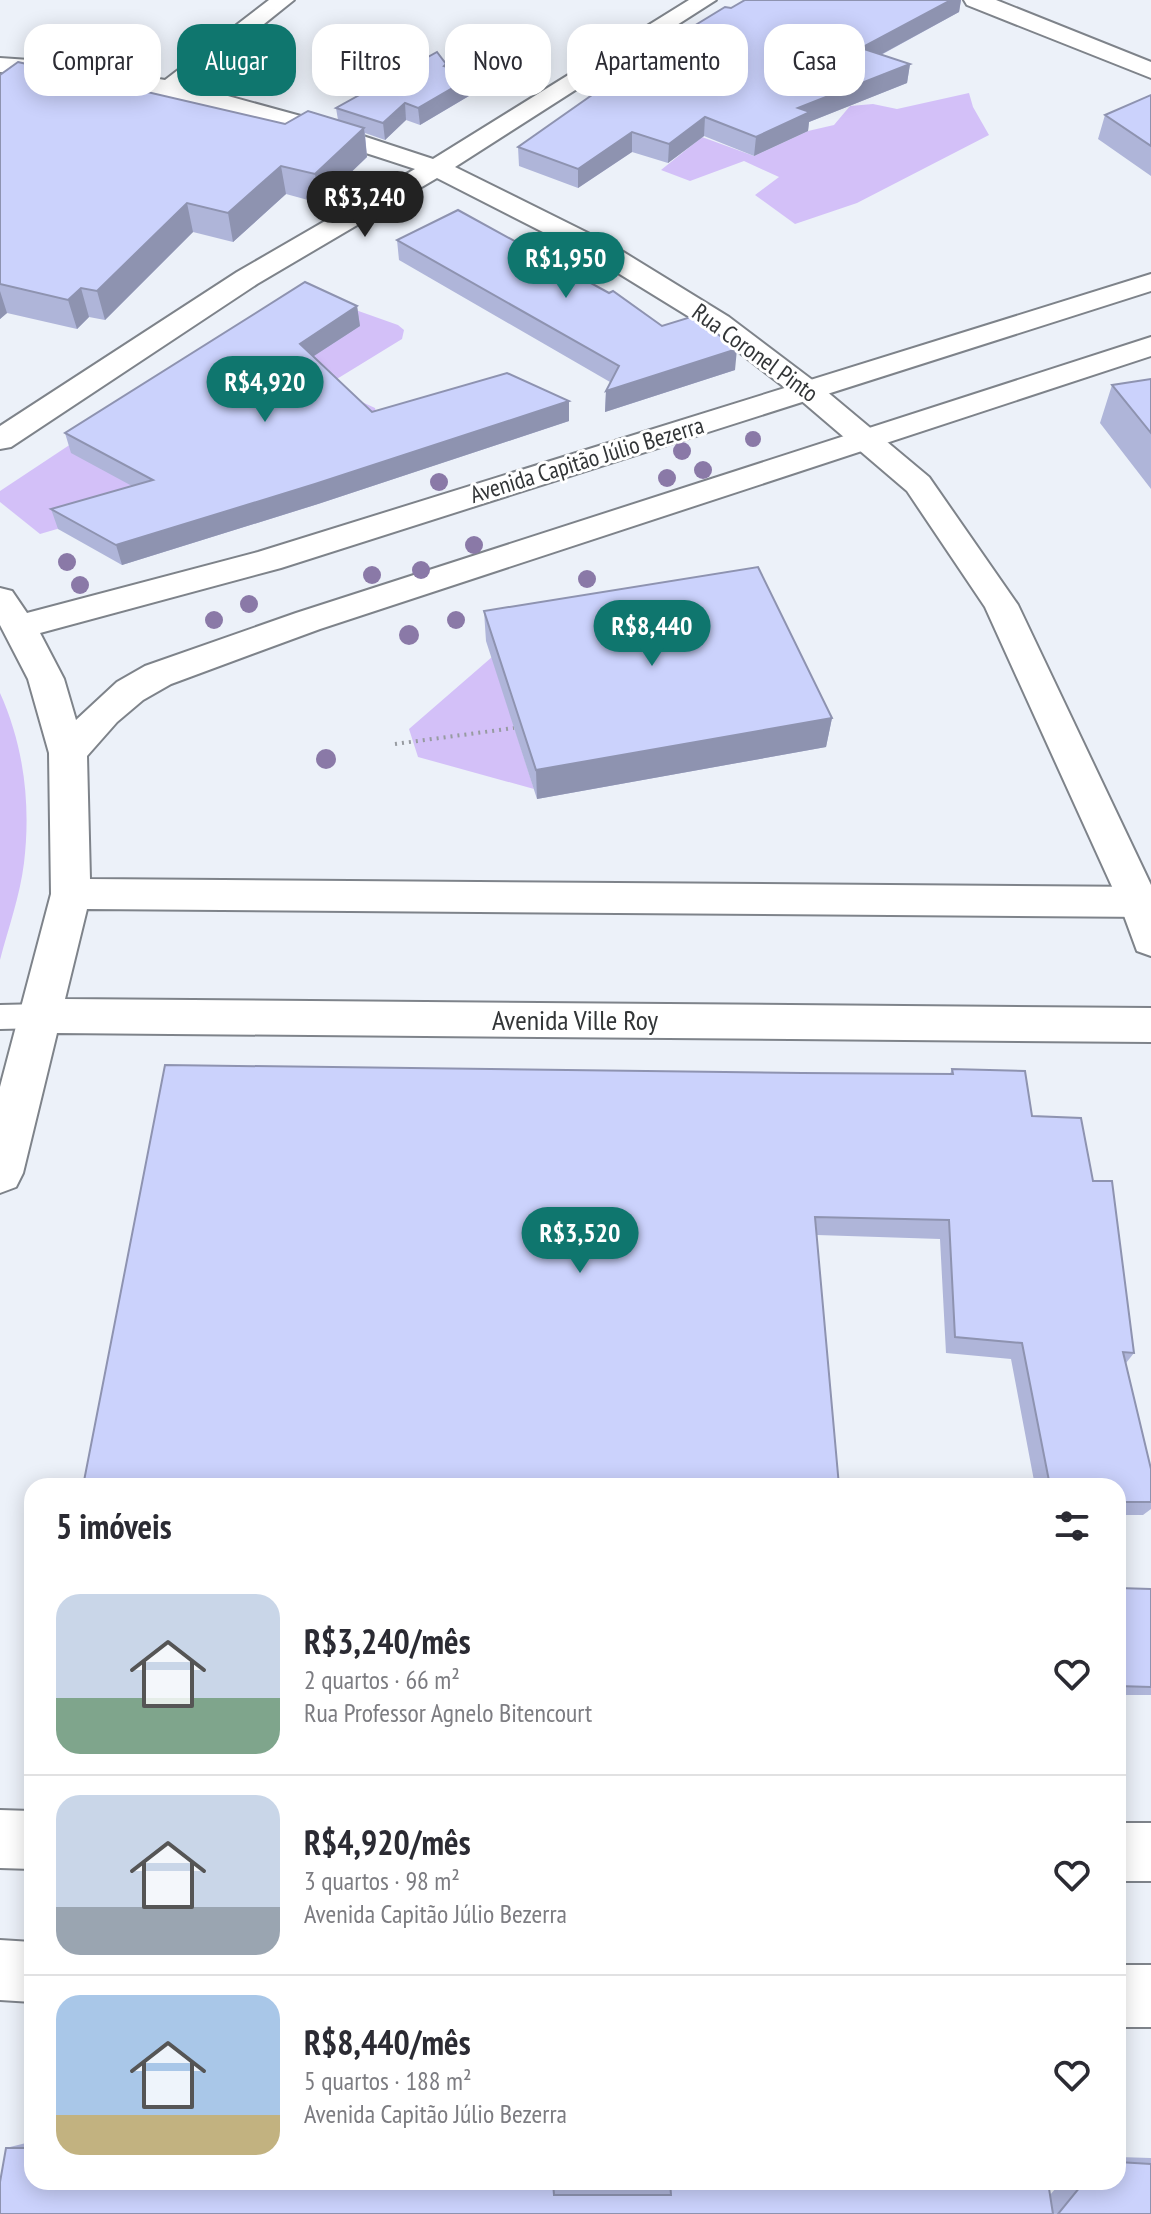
<!DOCTYPE html>
<html lang="pt">
<meta charset="utf-8">
<style>
body{margin:0;font-family:"PT Sans Narrow",sans-serif;background:#f2f2f3;color:#2b2b33;height:100vh;display:flex;flex-direction:column;font-size:30px;white-space:nowrap}
*{box-sizing:border-box;margin:0}
p{font-size:26px;color:#7c7c81}
.icon{flex:none;width:44px;height:44px;fill:none;stroke:currentColor;stroke-width:2;stroke-linecap:round;stroke-linejoin:round}
.map{position:relative;flex:1;overflow:hidden}
.sheet{position:absolute;left:24px;top:1478px;width:1102px;height:712px;display:flex;flex-direction:column;background:#fff;border-radius:24px;box-shadow:0 4px 20px #0003}
.sheet>*{flex:none}
.guide{position:absolute;left:24px;top:24px;width:1104px;height:72px;display:flex;gap:16px}
.price{position:absolute;translate:-50% -68px;padding:0 18px;border-radius:28px;background:#0f766e;color:#fff;font-size:26px;line-height:52px;filter:drop-shadow(0 2px 4px #0008)}
.price::after{content:'';position:absolute;left:50%;top:48px;width:24px;height:18px;margin-left:-12px;background:inherit;clip-path:polygon(0 0,100% 0,50% 100%)}
.price.selected{background:#222;color:#fff}
ul{padding:0;list-style:none}
li{display:flex;align-items:center;gap:24px;height:200px;padding:0 32px}
li+li{border-top:2px solid #e1e1e2}
li span{display:grid;place-items:center;flex:none;width:224px;height:160px;border-radius:24px;color:#555}
li>.icon{margin-inline-start:auto}
span .icon{width:96px;height:96px;fill:#fffc;stroke-width:1}
li b{font-size:34px}
h2{display:flex;justify-content:space-between;align-items:center;height:96px;padding:0 32px;font-size:34px}
.tag{padding:0 28px;border-radius:24px;background:#fff;box-shadow:0 4px 20px #0003;font-size:28px;line-height:72px}
.tag.selected{background:#0f766e;color:#fff}
.map>svg:first-child{display:block}
.green{fill:#d3c0f8}
.lines{fill:none;stroke-linecap:round;stroke-linejoin:round}
.service-casing{stroke:#7e838a;stroke-width:4}
.tertiary-casing{stroke:#7e838a;stroke-width:4}
.secondary-casing{stroke:#7e838a;stroke-width:4}
.primary-casing{stroke:#7e838a;stroke-width:4}
.path{stroke:#979ba1;stroke-width:4;stroke-dasharray:2 5;stroke-linecap:butt}
.service{fill:#fff;fill-rule:evenodd}
.tertiary{fill:#fff;fill-rule:evenodd}
.secondary{fill:#fff;fill-rule:evenodd}
.primary{fill:#fff;fill-rule:evenodd}
.tree{fill:#8a79a7}
.wall{fill:#afb5d9}
.shaded-wall{fill:#8e93b0}
.building{fill:#cbd2fc;stroke:#8e93b0;stroke-width:2}
.labels{text-anchor:middle;stroke-width:6;stroke-linejoin:round;paint-order:stroke}
.far-street-label{font-size:24px;fill:#323537;stroke:#fff}
.street-label{font-size:28px;fill:#323537;stroke:#fff}
</style>
<div class="map">
<svg width="1151" height="2214" viewBox="0 0 1151 2214">
<rect width="100%" height="100%" fill="#ecf1f9"/>
<path class="green" d="M969,93L973,107L989,135L857,203L795,224L755,195L779,177L744,161L690,181L661,170L702,137L754,156L808,131L834,125L850,106L873,104L897,109Z
M302,291L398,325L404,330L402,339L314,393L362,402L375,408L377,416L221,481L40,534L0,502V491Z
M492,657L534,789L418,757L409,729Z
M0,693C24,746 31,805 24,863C20,896 8,929 0,960Z"/>
<g class="lines">
<g class="service-casing">
<path id="service" d="M42,1004L52,1008L56,1016L52,1024L42,1028L0,1029V1005Z"/>
</g>
<g class="tertiary-casing">
<path id="tertiary" d="M269,0H294L188,85L308,118L433,159L689,0H716L455,167L612,245L729,317L819,385L929,477L1018,605L1151,885V956L1137,951L1119,902L985,607L907,491L797,397L709,329L592,257L437,178L257,284L11,447L0,449V426L237,272L415,169C277,124 145,82 0,72V58L59,62L165,80Z
M964,0H996L1151,62V78L967,5Z"/>
</g>
<g class="secondary-casing">
<path id="secondary" d="M0,1810L32,1811V1869L0,1868Z
M1118,1823H1151V1881H1118Z
M0,1940L32,1942V2002L0,2000Z
M1118,1965H1151V2027H1118Z"/>
</g>
<g class="primary-casing">
<path id="primary" d="M1151,274V291L281,568L40,633L64,679L76,720L117,682L145,666L296,613L1151,337V356L320,629L171,684L143,700L117,722L87,756L90,879L1151,887V917L87,909L65,999L1151,1008V1042L57,1033L23,1173L16,1187L0,1193V1087L51,894L49,753L28,679L0,625V588L12,591L27,613L258,552Z"/>
</g>
<path class="path" d="M395,744L514,728"/>
<use href="#service" class="service"/>
<use href="#tertiary" class="tertiary"/>
<use href="#secondary" class="secondary"/>
<use href="#primary" class="primary"/>
</g>
<g class="tree">
<circle cx="753" cy="439" r="8"/>
<circle cx="682" cy="451" r="9"/>
<circle cx="703" cy="470" r="9"/>
<circle cx="667" cy="478" r="9"/>
<circle cx="439" cy="482" r="9"/>
<circle cx="474" cy="545" r="9"/>
<circle cx="67" cy="562" r="9"/>
<circle cx="421" cy="570" r="9"/>
<circle cx="372" cy="575" r="9"/>
<circle cx="587" cy="579" r="9"/>
<circle cx="80" cy="585" r="9"/>
<circle cx="249" cy="604" r="9"/>
<circle cx="214" cy="620" r="9"/>
<circle cx="456" cy="620" r="9"/>
<circle cx="409" cy="635" r="10"/>
<circle cx="326" cy="759" r="10"/>
</g>
<path class="wall" d="M745,0H961L959,12L881,55L910,64L907,83L809,122L808,131L754,156L704,136L668,163L632,152L578,188L519,166L518,147Z
M447,66L473,76L474,93L420,125L406,120L385,140L365,133L367,157L319,203L286,194L233,242L193,232L105,320L89,317L77,329L7,313L0,319V75L285,124L338,120L336,108Z
M1151,95V176L1098,139L1105,115Z
M397,240L662,326L735,370L605,412L606,391L610,382L399,260Z
M357,306L360,326L314,356L372,412L569,401V421L318,504L122,565L58,529L51,509L132,486L71,453L65,433Z
M1151,379V489L1100,423L1112,385Z
M484,611L832,718L826,747L537,799L486,641Z
M952,1069L1032,1116L1093,1181L1134,1353L1126,1363L1151,1469V1509L1143,1515H1118V1486H1035L1011,1359L946,1353L940,1239L817,1235L802,1073L950,1074Z
M1118,1588L1151,1589V1695H1118Z
M26,2143H32V2182L667,2188V2182H1048L1050,2195L1061,2182H1118V2157L1151,2158V2214H0L6,2148Z"/>
<path class="shaded-wall" d="M951,0H961L959,12L858,67L861,48Z
M910,64L907,83L809,122L808,131L754,156L756,137L798,108Z
M473,76L474,93L420,125L418,108Z
M405,103L406,120L385,140L383,123Z
M705,117L704,136L668,163L669,144Z
M364,128L367,157L319,203L315,174Z
M632,132V152L578,188V169Z
M281,166L286,194L233,242L228,213Z
M187,203L193,232L105,320L97,291Z
M81,288L89,317L77,329L68,300Z
M0,291L7,313L0,319Z
M357,306L360,326L303,363L300,344Z
M737,349L735,370L605,412L606,391Z
M569,401V421L318,504L122,565L116,545Z
M832,718L826,747L537,799L536,770Z"/>
<path class="building" d="M745,0H951L861,48L910,64L798,108L810,112L756,137L705,117L669,144L632,132L578,169L518,147L666,43L725,7L731,8Z
M437,52L446,64L444,66L473,76L418,108L405,103L383,123L336,108Z
M18,62L285,124L308,111L364,128L315,174L281,166L228,213L187,203L97,291L81,288L68,300L0,284V75Z
M1151,95V146L1105,115Z
M458,210L609,293L613,291L662,326L694,316L737,349L606,391L619,366L397,240Z
M305,282L357,306L300,344L372,412L507,373L569,401L315,484L116,545L51,509L153,480L65,433Z
M1151,379V433L1112,385Z
M758,567L832,718L536,770L484,611Z
M165,1065L802,1073L953,1074L952,1069L1025,1071L1032,1116L1081,1118L1093,1181H1112L1134,1353L1123,1352L1151,1469V1502H1118V1486H1050L1022,1343L955,1337L949,1220L815,1217L839,1486H83Z
M1118,1588L1151,1589V1687L1118,1686Z
M32,1746V1765H28Z
M6,2148H32V2182H553L554,2195H671L670,2182H1048L1053,2214H0V2182Z
M1118,2162L1151,2164V2214H1058L1084,2182H1118Z"/>
<g class="labels">
<g class="far-street-label">
<text transform="translate(755 353) rotate(36)" y="8">Rua Coronel Pinto</text>
<text transform="translate(587 460) rotate(-17)" y="8">Avenida Capitão Júlio Bezerra</text>
</g>
<g class="street-label">
<text x="575" y="1030">Avenida Ville Roy</text>
</g>
</g>
</svg>
<b class="price selected" style="left:365px;top:239px">R$3,240</b>
<b class="price" style="left:566px;top:300px">R$1,950</b>
<b class="price" style="left:265px;top:424px">R$4,920</b>
<b class="price" style="left:652px;top:668px">R$8,440</b>
<b class="price" style="left:580px;top:1275px">R$3,520</b>
<div class="guide">
<a class="tag">Comprar</a>
<a class="tag selected">Alugar</a>
<a class="tag">Filtros</a>
<a class="tag">Novo</a>
<a class="tag">Apartamento</a>
<a class="tag">Casa</a>
</div>
<section class="sheet">
<h2>5 imóveis<svg class="icon" aria-label="filters" viewBox="0 0 24 24"><path d="M4 7h16M4 17h16"/><circle cx="9" cy="7" r="2"/><circle cx="15" cy="17" r="2"/></svg></h2>
<ul>
<li><span style="background:linear-gradient(#c9d6e8 65%,#7fa58c 0)"><svg class="icon" aria-label="home" viewBox="0 0 24 24"><path d="M3 11l9-7 9 7M6 9v11h12V9"/></svg></span><div><b>R$3,240/mês</b><p>2 quartos · 66 m²</p><p>Rua Professor Agnelo Bitencourt</p></div><svg class="icon" aria-label="heart" viewBox="0 0 24 24"><path d="M12 20l-8-8c-3-5 5-10 8-4 3-6 11-1 8 4z"/></svg></li>
<li><span style="background:linear-gradient(#c9d6e8 70%,#9aa5b1 0)"><svg class="icon" aria-label="home" viewBox="0 0 24 24"><path d="M3 11l9-7 9 7M6 9v11h12V9"/></svg></span><div><b>R$4,920/mês</b><p>3 quartos · 98 m²</p><p>Avenida Capitão Júlio Bezerra</p></div><svg class="icon" aria-label="heart" viewBox="0 0 24 24"><path d="M12 20l-8-8c-3-5 5-10 8-4 3-6 11-1 8 4z"/></svg></li>
<li><span style="background:linear-gradient(#a9c7e8 75%,#c2b280 0)"><svg class="icon" aria-label="home" viewBox="0 0 24 24"><path d="M3 11l9-7 9 7M6 9v11h12V9"/></svg></span><div><b>R$8,440/mês</b><p>5 quartos · 188 m²</p><p>Avenida Capitão Júlio Bezerra</p></div><svg class="icon" aria-label="heart" viewBox="0 0 24 24"><path d="M12 20l-8-8c-3-5 5-10 8-4 3-6 11-1 8 4z"/></svg></li>
</ul>
</section>
</div>
